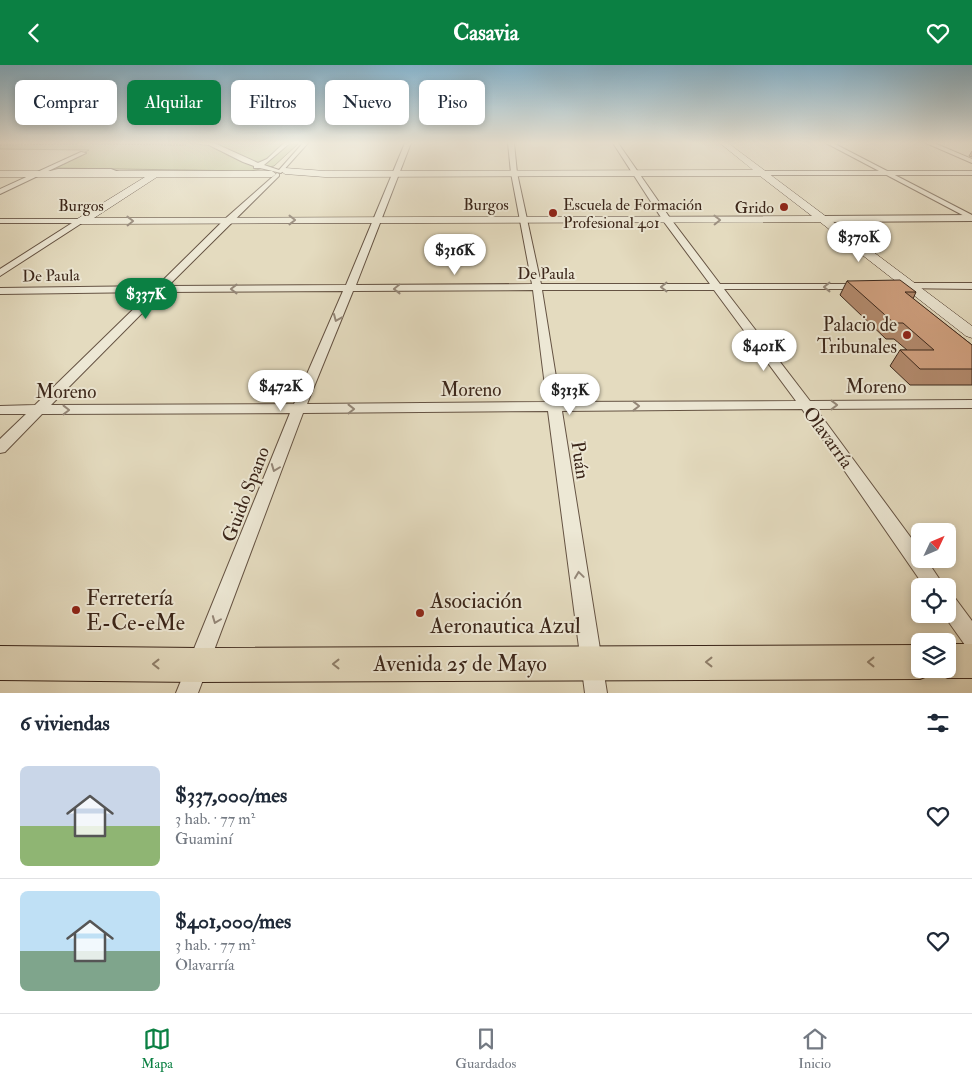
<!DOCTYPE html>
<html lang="es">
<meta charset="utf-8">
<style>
body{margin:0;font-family:"IM FELL Double Pica",serif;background:#f6f6f7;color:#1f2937;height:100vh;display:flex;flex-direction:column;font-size:19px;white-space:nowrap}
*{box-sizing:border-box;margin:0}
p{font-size:16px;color:#747a83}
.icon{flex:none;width:28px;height:28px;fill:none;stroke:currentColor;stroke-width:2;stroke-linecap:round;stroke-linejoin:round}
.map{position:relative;height:628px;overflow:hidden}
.details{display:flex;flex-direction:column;background:#fff;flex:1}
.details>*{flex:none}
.top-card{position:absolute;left:15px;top:15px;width:500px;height:45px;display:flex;gap:10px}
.needle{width:32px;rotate:46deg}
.fabs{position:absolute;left:911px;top:458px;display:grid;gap:10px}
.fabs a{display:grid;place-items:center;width:45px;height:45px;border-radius:8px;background:#fff;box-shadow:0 2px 8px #0003;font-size:25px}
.price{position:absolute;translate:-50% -42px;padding:0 11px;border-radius:18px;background:#fff;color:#222;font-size:16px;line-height:32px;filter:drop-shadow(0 1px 2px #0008)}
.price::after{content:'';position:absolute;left:50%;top:30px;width:15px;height:11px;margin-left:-8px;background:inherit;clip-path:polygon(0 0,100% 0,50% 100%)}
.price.current{background:#0b8043;color:#fff}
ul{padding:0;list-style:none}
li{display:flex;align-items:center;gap:15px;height:125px;padding:0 20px}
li+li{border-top:1px solid #e0e1e3}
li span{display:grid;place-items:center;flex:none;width:140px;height:100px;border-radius:8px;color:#555}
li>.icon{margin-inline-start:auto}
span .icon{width:60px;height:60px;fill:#fffc;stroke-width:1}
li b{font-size:21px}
h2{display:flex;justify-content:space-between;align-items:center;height:60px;padding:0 20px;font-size:21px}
.tag{padding:0 18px;border-radius:8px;background:#fff;box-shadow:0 2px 8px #0003;font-size:18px;line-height:45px}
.tag.current{background:#0b8043;color:#fff}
header{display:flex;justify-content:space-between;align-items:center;height:65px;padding:0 20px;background:#0b8043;color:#fff;font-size:22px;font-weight:700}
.tab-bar{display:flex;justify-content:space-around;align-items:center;height:70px;border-top:1px solid #e0e1e3;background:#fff;font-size:14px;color:#747a83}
.tab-bar a{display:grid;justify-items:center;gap:2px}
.tab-bar .current{color:#0b8043}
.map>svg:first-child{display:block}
.green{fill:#bbbe8d;stroke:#7b7254}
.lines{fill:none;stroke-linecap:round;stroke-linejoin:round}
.service-casing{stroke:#655343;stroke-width:2}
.minor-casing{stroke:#655343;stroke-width:2}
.tertiary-casing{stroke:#655343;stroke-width:2}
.secondary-casing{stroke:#3b261a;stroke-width:1}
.primary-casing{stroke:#3b261a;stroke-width:2}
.path{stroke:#3b261a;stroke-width:1;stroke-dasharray:2 1;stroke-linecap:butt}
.service{fill:#ede8d5;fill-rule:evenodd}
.minor{fill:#ede8d5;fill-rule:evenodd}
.tertiary{fill:#ede8d5;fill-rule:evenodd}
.secondary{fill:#ede8d5;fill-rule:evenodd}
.primary{fill:#e4dbbf;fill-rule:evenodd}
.wall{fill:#b2896c;stroke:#3b261a}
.building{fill:#cf9f7e;stroke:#3b261a}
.oneway{stroke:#948778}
.oneway2{stroke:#90806c}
.poi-dot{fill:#8f2418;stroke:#ede8d5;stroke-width:2}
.labels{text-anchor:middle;stroke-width:4;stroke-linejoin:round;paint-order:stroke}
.far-street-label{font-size:16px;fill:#3b261a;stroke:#ede8d5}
.far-poi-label{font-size:16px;fill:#3b261a;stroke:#ede8d5;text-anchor:start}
.poi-label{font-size:19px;fill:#3b261a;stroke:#ede8d5;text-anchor:end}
.street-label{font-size:19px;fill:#3b261a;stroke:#ede8d5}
.near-poi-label{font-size:22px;fill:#3b261a;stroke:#ede8d5;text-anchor:start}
.near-street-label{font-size:22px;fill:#3b261a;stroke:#ede8d5}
</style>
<header><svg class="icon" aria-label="back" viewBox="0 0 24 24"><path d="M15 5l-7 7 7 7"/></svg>Casavia<svg class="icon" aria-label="heart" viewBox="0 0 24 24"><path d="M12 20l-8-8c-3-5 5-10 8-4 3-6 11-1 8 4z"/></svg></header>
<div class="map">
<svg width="972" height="628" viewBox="0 0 972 628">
<rect width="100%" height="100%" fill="#e4dbbf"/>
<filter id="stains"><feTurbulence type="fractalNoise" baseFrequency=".004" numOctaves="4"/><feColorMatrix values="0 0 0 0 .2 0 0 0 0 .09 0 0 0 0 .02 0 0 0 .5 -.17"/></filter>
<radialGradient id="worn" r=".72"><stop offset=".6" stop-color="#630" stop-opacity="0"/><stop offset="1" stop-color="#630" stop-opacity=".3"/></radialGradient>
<path class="green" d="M0,78L298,79L274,101L251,106L54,103L89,85L0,84Z"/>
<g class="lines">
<g class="service-casing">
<path id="service" d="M58,104H111L119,107L117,108L111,106H58L44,109L42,108Z"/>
</g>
<g class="minor-casing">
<path id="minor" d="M193,78H214L258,98L267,94L284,78H290L264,100L279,105L303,78H308L281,108L260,103H254V101L243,97L209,80Z
M405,78H411L356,220L532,219L511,108L508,78H514L517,108L541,219H710L664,157L613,78H618L670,153L720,219H863L865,221L860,224H724L810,336L972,335V343L816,344L920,485V494H926L944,521H924L802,344L562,346L607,628H585L548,346L303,348L198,628H176L290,348L42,349L5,387L0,388V374L26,349H0V341L35,340L151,227L0,229V223L157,221L226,153L277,108L279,109V111L168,221L346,220ZM533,225L547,337L307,339L353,226ZM542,225H714L796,336L560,337ZM343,226L294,339L51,340L163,227Z
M826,78H833L972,150V155Z
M926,78H934L972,94V98Z
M81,87L86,88L0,129V124Z
M0,154H81L85,156L0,211V204L72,158H0Z
M902,218H972V224L899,223L897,221Z
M948,530L955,533L972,556V583L965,580L943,549H948Z"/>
</g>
<g class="tertiary-casing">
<path id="tertiary" d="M759,106H972V110H759Z
M972,150V156L824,157L819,154L824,151Z"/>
</g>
<g class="secondary-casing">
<path id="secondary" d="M720,78H728L972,261V273L966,271L820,157L81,159L77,158L76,156L77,154L145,112H0V106H272L276,109L272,112H157L94,153L812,151L760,111L325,112L285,109L281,106L285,103L325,106L753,105Z"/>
</g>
<g class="primary-casing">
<path id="primary" d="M948,579H972V613H948L936,608L934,604H948Z
M920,580V604H934L932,609L920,614L198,617L0,615V581L198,583Z"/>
</g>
<path class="path" d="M86,79L186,80
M0,80L78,79"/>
<use href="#service" class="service"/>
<use href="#minor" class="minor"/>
<use href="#tertiary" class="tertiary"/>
<use href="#secondary" class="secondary"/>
<use href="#primary" class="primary"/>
</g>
<path class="wall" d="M972,86V92L969,91Z
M847,216L916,227L913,234L972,280V320H910L890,301L900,285H907L894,274H886L840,230Z"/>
<path class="building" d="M900,215L916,227H905L972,280V304H920L900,285H934L903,258H894L847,216Z"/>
<defs><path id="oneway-chevron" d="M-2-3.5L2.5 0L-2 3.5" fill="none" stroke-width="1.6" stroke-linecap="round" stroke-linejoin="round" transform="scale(1.25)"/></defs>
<g class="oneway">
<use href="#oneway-chevron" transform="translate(292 155)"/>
<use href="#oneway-chevron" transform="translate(717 155) rotate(-1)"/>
<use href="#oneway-chevron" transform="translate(130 156) rotate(-1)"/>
<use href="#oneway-chevron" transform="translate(664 222) rotate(180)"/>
<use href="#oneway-chevron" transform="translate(827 222) rotate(180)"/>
<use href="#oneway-chevron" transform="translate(234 224) rotate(-180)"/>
<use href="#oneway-chevron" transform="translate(397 224) rotate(179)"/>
<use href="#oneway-chevron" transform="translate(337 253) rotate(113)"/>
<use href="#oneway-chevron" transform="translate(834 340)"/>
<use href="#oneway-chevron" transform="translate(636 341)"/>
<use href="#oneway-chevron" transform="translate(351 344)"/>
<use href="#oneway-chevron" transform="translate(66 345)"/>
<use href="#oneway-chevron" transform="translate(275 403) rotate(111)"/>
<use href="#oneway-chevron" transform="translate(579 510) rotate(-98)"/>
<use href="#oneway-chevron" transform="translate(216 555) rotate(111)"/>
</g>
<g class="oneway2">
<use href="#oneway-chevron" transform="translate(709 597) rotate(180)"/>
<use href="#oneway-chevron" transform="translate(871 597) rotate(180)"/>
<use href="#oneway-chevron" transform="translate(156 599) rotate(-180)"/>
<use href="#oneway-chevron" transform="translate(336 599) rotate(180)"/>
</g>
<linearGradient id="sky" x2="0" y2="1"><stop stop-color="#87b7d2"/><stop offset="0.47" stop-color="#f3efe2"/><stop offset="1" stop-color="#f3efe2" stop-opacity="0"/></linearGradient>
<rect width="972" height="166" fill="url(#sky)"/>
<g class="poi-dot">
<circle cx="784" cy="142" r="5"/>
<circle cx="553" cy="148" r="5"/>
<circle cx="907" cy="270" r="5"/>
<circle cx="76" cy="545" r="5"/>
<circle cx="420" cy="548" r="5"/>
</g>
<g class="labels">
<g class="far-street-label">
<text x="486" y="145">Burgos</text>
<text x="81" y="146">Burgos</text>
<text x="546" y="214">De Paula</text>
<text transform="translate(51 210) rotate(-1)" y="6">De Paula</text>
</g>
<g class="far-poi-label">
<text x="563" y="145">Escuela de Formación<tspan x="563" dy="18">Profesional 401</tspan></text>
<text x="774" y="148" text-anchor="end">Grido</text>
</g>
<g class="poi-label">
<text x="897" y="266">Palacio de<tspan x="897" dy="22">Tribunales</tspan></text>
</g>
<g class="street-label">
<text x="876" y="328">Moreno</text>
<text x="471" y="331">Moreno</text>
<text x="66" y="333">Moreno</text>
<text transform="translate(829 372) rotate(54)" y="7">Olavarría</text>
<text transform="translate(581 395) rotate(82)" y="7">Puán</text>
<text transform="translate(245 429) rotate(-69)" y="7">Guido Spano</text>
</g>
<g class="near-poi-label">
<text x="86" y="540">Ferretería<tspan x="86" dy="25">E-Ce-eMe</tspan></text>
<text x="430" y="543">Asociación<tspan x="430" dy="25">Aeronautica Azul</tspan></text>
</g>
<g class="near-street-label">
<text x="460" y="606">Avenida 25 de Mayo</text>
</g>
</g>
<rect width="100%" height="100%" filter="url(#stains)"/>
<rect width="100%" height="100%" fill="url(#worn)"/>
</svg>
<div class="fabs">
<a><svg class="needle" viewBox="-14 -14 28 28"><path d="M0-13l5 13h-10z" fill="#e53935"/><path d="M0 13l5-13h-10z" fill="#747a83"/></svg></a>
<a><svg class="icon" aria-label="locate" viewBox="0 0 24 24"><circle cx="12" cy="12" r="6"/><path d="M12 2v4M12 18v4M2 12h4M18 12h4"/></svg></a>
<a><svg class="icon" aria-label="layers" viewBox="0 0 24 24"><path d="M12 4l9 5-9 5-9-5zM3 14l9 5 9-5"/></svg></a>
</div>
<b class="price" style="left:859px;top:198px">$370K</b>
<b class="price" style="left:455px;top:211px">$316K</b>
<b class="price current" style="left:146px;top:255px">$337K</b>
<b class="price" style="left:764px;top:307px">$401K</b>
<b class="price" style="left:281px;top:347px">$472K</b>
<b class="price" style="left:570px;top:351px">$313K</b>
<div class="top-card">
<a class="tag">Comprar</a>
<a class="tag current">Alquilar</a>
<a class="tag">Filtros</a>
<a class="tag">Nuevo</a>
<a class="tag">Piso</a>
</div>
</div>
<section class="details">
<h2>6 viviendas<svg class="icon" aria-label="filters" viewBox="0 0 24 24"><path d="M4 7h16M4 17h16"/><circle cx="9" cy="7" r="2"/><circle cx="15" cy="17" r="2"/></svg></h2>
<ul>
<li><span style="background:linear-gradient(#c9d6e8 60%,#8fb573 0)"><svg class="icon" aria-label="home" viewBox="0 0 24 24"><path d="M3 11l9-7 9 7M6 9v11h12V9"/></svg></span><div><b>$337,000/mes</b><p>3 hab. · 77 m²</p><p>Guaminí</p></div><svg class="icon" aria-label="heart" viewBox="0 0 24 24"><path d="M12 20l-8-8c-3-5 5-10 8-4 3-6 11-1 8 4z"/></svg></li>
<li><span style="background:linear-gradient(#bfe0f5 60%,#7fa58c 0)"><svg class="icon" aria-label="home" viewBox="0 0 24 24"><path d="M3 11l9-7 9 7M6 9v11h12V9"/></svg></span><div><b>$401,000/mes</b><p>3 hab. · 77 m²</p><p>Olavarría</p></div><svg class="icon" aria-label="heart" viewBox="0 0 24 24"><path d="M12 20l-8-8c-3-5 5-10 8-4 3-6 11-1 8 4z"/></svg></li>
</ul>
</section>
<nav class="tab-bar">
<a class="current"><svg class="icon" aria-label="map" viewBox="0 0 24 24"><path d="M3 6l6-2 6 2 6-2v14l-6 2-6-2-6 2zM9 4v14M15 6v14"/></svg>Mapa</a>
<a><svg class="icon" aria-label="saved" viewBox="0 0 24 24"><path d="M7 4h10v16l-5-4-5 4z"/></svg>Guardados</a>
<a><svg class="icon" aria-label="home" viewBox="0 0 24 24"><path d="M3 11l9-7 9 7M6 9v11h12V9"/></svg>Inicio</a>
</nav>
